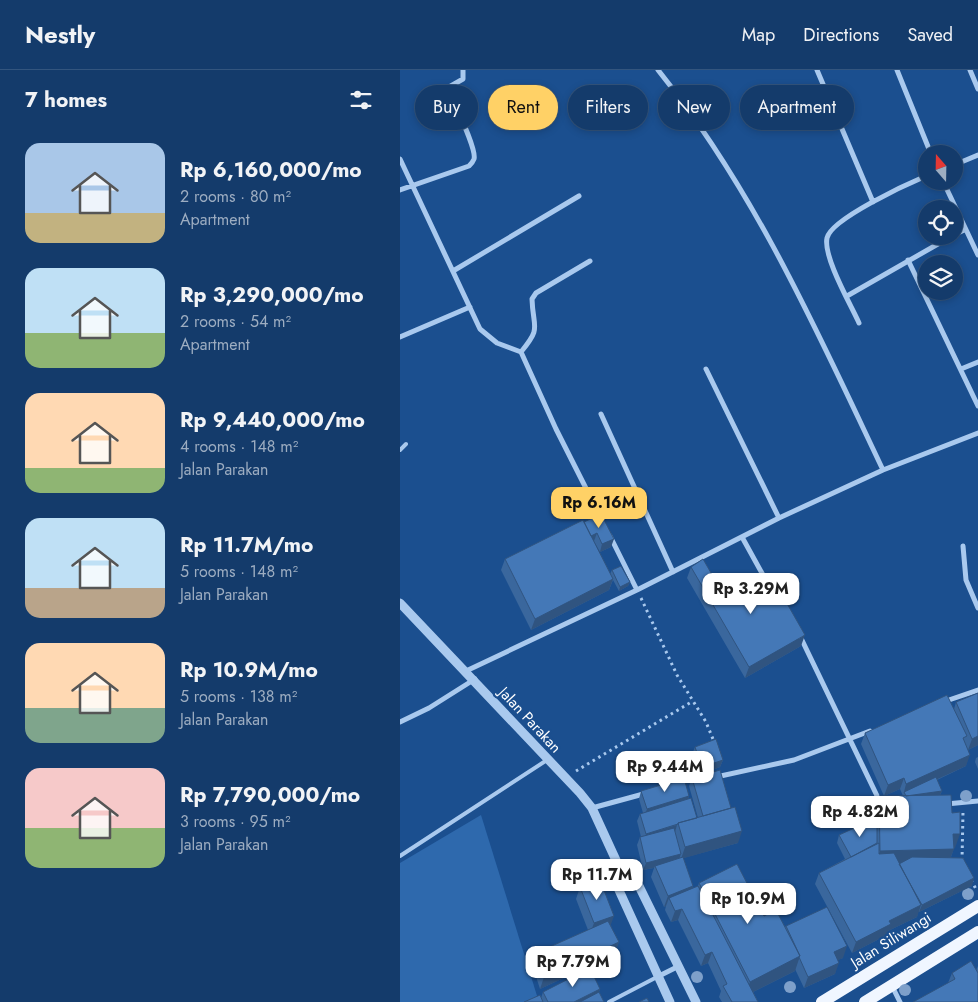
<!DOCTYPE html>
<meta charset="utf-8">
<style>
body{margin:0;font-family:Jost,sans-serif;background:#214673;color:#f1f3f6;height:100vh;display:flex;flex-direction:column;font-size:19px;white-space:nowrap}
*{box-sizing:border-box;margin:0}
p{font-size:16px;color:#9dadc1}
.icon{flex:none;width:28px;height:28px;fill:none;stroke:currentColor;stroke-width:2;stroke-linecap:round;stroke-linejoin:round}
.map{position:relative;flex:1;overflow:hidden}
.sheet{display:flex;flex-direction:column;background:#143b6b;width:400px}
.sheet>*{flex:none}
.guide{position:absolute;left:15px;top:15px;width:475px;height:45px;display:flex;gap:10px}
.needle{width:32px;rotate:340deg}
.buttons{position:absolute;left:518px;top:75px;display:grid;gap:10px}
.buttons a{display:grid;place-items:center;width:45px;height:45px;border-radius:50%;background:#143b6b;box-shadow:0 2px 8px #0003,0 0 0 1px #33557e;font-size:25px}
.price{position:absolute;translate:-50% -42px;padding:0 11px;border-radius:10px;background:#fff;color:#222;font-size:16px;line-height:32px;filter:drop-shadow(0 1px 2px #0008)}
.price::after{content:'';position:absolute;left:50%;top:30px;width:15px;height:11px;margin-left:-8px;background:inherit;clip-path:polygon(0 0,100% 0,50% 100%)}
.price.selected{background:#ffd166;color:#111}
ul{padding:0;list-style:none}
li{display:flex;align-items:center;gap:15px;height:125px;padding:0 25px}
li span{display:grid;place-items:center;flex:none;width:140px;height:100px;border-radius:15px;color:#555}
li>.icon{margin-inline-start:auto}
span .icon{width:60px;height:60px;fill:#fffc;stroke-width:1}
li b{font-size:21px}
h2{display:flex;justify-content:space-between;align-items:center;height:60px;padding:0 25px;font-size:21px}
.tag{padding:0 18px;border-radius:22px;background:#143b6b;box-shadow:0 2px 8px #0003,0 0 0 1px #33557e;font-size:18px;line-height:45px}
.tag.selected{background:#ffd166;color:#111}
header{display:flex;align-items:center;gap:30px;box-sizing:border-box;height:70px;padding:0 25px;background:#143b6b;border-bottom:1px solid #33557e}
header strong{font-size:24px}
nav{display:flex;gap:28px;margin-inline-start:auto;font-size:18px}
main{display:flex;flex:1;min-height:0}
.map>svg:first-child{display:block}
.green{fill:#2e69ad}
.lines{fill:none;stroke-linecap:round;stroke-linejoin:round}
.path{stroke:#a9c9ee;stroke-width:3;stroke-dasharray:2.5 4;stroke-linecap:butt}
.service{stroke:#a9c9ee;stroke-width:4}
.minor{stroke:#a9c9ee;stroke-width:5}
.tertiary{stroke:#a9c9ee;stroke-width:9}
.primary{stroke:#f0f6ff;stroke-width:12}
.tree{fill:#7ea0ca}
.wall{fill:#3a679d}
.shaded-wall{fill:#305480}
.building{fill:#4478b7;stroke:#305480}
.labels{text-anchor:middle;stroke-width:4.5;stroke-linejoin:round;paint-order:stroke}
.street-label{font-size:15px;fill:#fff;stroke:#1b4f8f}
</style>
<header>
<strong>Nestly</strong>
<nav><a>Map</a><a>Directions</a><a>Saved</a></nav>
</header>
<main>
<section class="sheet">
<h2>7 homes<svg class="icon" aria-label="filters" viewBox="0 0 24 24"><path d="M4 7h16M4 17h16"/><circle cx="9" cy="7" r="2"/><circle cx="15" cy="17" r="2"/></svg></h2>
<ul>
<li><span style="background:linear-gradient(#a9c7e8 70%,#c2b280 0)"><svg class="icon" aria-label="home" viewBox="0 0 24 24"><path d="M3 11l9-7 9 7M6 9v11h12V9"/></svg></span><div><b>Rp 6,160,000/mo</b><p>2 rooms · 80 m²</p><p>Apartment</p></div></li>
<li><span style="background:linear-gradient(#bfe0f5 65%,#8fb573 0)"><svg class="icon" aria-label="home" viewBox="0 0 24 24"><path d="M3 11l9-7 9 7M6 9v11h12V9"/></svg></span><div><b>Rp 3,290,000/mo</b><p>2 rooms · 54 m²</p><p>Apartment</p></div></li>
<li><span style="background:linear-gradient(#ffd9b3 75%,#8fb573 0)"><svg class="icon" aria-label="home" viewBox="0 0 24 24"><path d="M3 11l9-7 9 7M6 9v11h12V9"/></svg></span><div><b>Rp 9,440,000/mo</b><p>4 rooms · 148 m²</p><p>Jalan Parakan</p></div></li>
<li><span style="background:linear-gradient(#bfe0f5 70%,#b9a48a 0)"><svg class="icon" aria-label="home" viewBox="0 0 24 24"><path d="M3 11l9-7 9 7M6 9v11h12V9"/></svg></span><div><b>Rp 11.7M/mo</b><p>5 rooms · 148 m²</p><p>Jalan Parakan</p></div></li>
<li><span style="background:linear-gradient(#ffd9b3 65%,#7fa58c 0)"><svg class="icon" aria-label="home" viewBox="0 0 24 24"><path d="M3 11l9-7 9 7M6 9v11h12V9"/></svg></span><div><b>Rp 10.9M/mo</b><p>5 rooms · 138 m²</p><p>Jalan Parakan</p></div></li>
<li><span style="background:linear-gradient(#f6c9c9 60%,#8fb573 0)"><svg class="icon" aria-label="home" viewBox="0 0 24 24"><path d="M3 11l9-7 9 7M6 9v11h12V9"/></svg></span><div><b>Rp 7,790,000/mo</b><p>3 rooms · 95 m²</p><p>Jalan Parakan</p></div></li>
</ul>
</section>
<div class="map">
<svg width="578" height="932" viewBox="0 0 578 932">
<rect width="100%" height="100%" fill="#1b4f8f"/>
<path class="green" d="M81,745L138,929L131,932H0V793Z"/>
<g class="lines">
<path class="path" d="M241,528L277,605L306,652L315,674
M176,701L293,631
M562,791L563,742
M571,810L576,819"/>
<path class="service" d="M0,380L6,374
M0,786L147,690
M209,932L257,907"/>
<path class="minor" d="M258,0C355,121 417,261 483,400
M417,0L473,132
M497,0L531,84
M570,0L578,19
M0,89L80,259L97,273L121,282L156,359L202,450
M554,95L578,85
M543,111L578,185
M0,120L69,96C71,94 73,92 74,89C77,79 54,33 49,21V17L63,9V0
M554,165L564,160
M508,190L578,336
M53,201L179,126
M447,226L552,166
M459,253C451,235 423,187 427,168C431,149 507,114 526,106
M0,267L70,237
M121,282C142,257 133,259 132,229L136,223L190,191
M306,299L379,448
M561,299L578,292
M201,344L273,502
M210,466L237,520
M342,467L369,516
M563,476L566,510L578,538
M400,566L481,734
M66,601L237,520L379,448L483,400L578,363
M543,632L578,620
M0,652L29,638L75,609
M316,707L394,690L470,661
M546,734L578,731
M192,738L247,723
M257,907L277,897
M492,916L500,932"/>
<path class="tertiary" d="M0,533L180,723L192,738L220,799L238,814L296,932
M220,799L218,818L270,932"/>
<path class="primary" d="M422,932L578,836
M465,932L578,862"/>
</g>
<g class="tree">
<circle cx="566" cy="726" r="6"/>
<circle cx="568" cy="824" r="6"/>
<circle cx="297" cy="907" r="6"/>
<circle cx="390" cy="917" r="6"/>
<circle cx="505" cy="920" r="6"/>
</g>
<path class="wall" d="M184,452L211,477L200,482L194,471L210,504L212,500L230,512L228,516L219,521L213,510L209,520L131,560L101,500L105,489Z
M291,497L318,515L349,522L401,576L345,608L287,508Z
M556,632L578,675L568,680L566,696L537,710L542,721L540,725L552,743L555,778H554L551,787L572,816L519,842L518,841L517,847L488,861L487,865L452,883L415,814L419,803L445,789L437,773L439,765L474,750V741L479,726H503L500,719L484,726L461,674L465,663L554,639Z
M295,677L323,690L320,697L299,705L292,684Z
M578,687V699L575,692L576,688Z
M292,708L338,773L283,788L293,816L292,819L298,816L299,813L385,857L386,856L443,888L437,890L435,904L404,918L395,899V901L353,922L358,932H322L319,927L321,921L308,893L301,896L278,850L271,852L265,840L266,836L264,837L251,807L254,798L243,800L237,775L240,767H241L237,751L240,744L243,743L239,729L241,721L289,726L288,729L297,748H298L289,716Z
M180,817L211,855L215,884L140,919L132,894L136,883L188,860L176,829Z
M578,896V932L548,913L552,903L576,900Z
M200,919L199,922L204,932H124L141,928L143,922Z"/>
<path class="shaded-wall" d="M197,463L194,471L186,475L188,467Z
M214,469L211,477L200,482L202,474Z
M213,509L209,520L131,560L135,549Z
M230,512L228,516L219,521L220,517Z
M405,565L401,576L345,608L349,597Z
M578,666V675L568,680L572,669Z
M570,685L566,696L505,724L504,722L506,714Z
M323,690L320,697L299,705L302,697Z
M504,708L500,719L484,726L488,715Z
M542,721L540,725L506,726Z
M289,726L286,734L244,747L247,739Z
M277,755L275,762L243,772L246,764Z
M342,761L338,773L281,789L285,777Z
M553,764H560L555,778H548Z
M554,779L548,794L475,795L480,781Z
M281,784L278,792L255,796L254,798L243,800L246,793Z
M574,808L572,816L519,842L522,835Z
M293,816L289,827L269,828L266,836L264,837L268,826Z
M521,835L517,847L488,861L487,865L452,883L456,872L489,851Z
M282,839L278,850L271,852L275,841Z
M214,846L210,857L190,864L194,853Z
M219,872L215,884L140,919L144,907Z
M447,876L443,888L430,894L434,882Z
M312,882L308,893L301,896L305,885Z
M400,886L395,901L345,926L350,912Z
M439,893L435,904L404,918L408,907Z
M200,919L198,926L187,932H174Z"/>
<path class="building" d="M201,444L214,469L202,474L197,463L191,466L184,452Z
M183,450L213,509L135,549L105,489Z
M303,489L318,515L338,503L349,522L373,509L405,565L349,597L291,497Z
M221,496L230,512L220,517L212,500Z
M578,623V666L572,669L556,632Z
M547,625L567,666L563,668L570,685L506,714L504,708L488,715L465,663Z
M316,669L323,690L302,697L295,677Z
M320,700L331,738L303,746L292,708Z
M536,707L542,721L506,726L504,722Z
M284,708L289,726L247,739L241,721Z
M551,725L552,743L560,742V764H553L554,779L480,781L479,726Z
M291,728L297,748L278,753V754L246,764L240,744Z
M335,737L342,761L285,777L278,753Z
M474,749L477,755V773L451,787L439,765Z
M274,758L281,784L246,793L240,767Z
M479,773V784L494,783L521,835L489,851L491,854L456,872L419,803Z
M283,787L293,816L268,826L255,796Z
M512,787L563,788L574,808L522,835L499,794Z
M337,794L364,846L376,840L400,886L350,912L299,813Z
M200,810L214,846L194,853L180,817Z
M298,816L358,932H332L323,916L327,914L312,882L305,885L282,839L275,841L269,828Z
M427,837L447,876L434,882L439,893L408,907L399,887L400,886L386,856Z
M208,851L219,872L144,907L136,883Z
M571,891L578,903V932H513L555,909L552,903Z
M190,898L200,919L174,932H148L143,922Z
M199,922L204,932H180Z
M140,925L143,932H124Z
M247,928L249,932H239Z"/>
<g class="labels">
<g class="street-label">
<text transform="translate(130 650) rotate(47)" y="5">Jalan Parakan</text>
<text transform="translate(491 870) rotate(-32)" y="5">Jalan Siliwangi</text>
</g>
</g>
</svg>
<div class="buttons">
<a><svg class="needle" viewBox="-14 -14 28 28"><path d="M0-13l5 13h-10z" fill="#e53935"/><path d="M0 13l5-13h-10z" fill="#9dadc1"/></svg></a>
<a><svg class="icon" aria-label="locate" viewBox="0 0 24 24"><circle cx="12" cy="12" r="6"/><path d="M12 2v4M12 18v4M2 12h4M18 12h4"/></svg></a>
<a><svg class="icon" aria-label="layers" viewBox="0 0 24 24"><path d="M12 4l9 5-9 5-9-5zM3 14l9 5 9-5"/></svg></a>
</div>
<b class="price selected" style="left:199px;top:459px">Rp 6.16M</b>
<b class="price" style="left:351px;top:545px">Rp 3.29M</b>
<b class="price" style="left:265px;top:723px">Rp 9.44M</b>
<b class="price" style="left:460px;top:768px">Rp 4.82M</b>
<b class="price" style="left:197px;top:831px">Rp 11.7M</b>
<b class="price" style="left:348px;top:855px">Rp 10.9M</b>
<b class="price" style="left:173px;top:918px">Rp 7.79M</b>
<div class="guide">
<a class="tag">Buy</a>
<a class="tag selected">Rent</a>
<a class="tag">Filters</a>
<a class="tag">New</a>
<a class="tag">Apartment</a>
</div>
</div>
</main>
